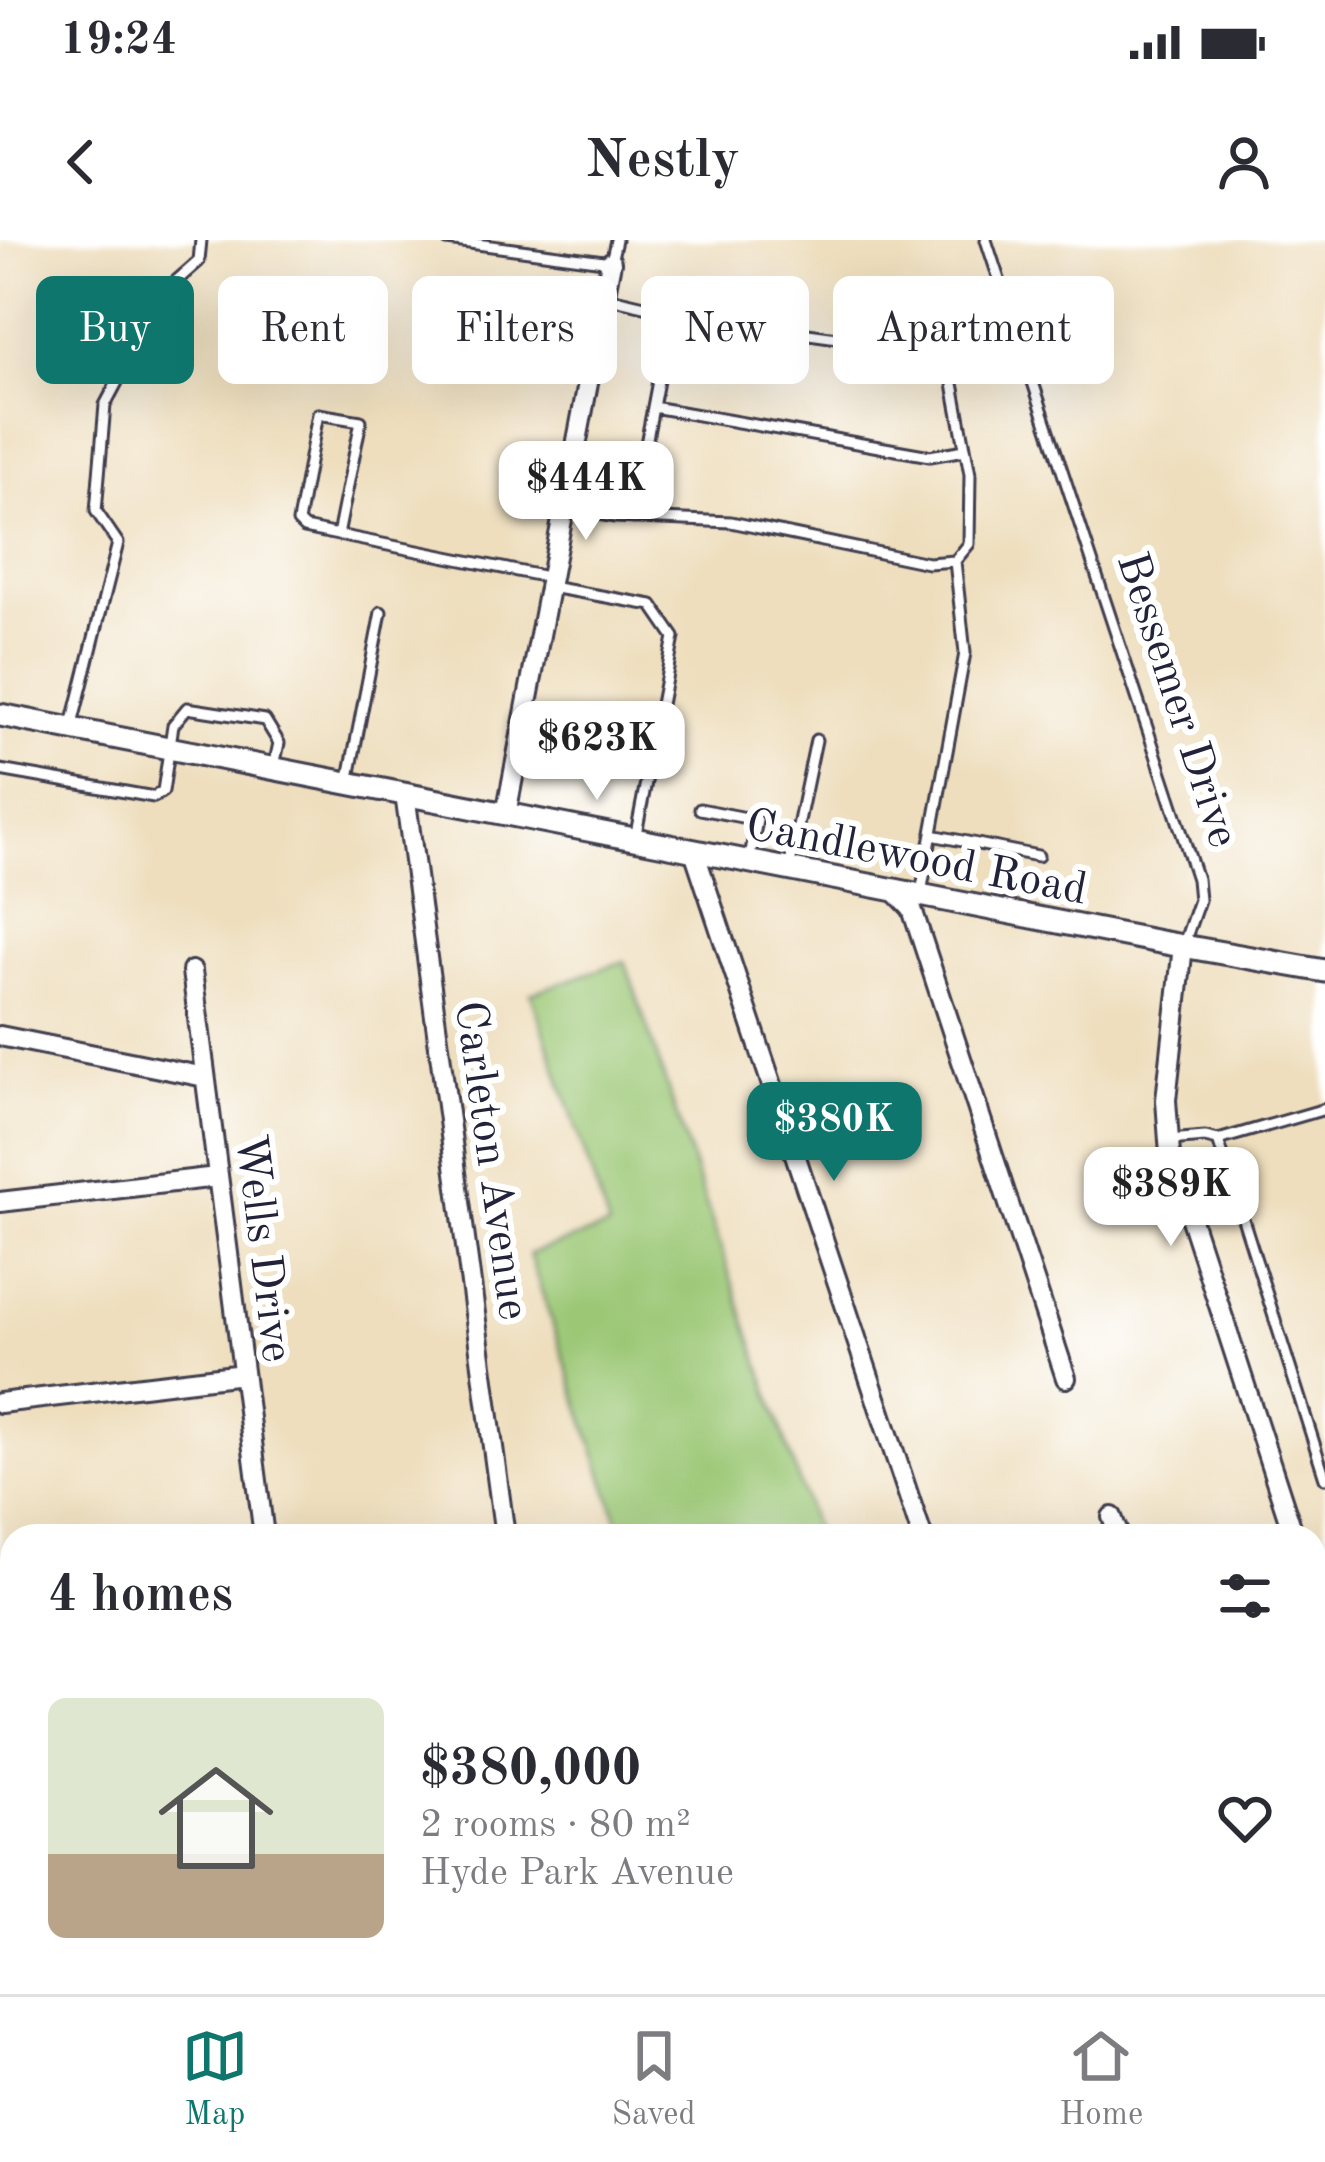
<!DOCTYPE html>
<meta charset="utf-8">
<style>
body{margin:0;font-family:"Old Standard TT",serif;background:#f7f7f7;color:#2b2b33;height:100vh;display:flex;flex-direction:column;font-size:45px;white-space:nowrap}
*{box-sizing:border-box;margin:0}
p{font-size:39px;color:#7c7c81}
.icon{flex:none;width:66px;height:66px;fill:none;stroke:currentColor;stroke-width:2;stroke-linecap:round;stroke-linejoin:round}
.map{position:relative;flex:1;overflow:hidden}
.details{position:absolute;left:0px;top:1284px;width:1326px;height:471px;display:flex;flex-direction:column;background:#fff;border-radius:36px 36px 0 0;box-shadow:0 12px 48px #0002}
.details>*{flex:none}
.top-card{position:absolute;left:36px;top:36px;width:1254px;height:108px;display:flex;gap:24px}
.price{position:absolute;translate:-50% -102px;padding:0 27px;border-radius:24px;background:#fff;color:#222;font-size:39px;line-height:78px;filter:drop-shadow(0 3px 6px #0008)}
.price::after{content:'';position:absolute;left:50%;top:72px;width:36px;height:27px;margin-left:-18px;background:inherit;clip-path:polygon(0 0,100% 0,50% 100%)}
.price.selected{background:#0f766e;color:#fff}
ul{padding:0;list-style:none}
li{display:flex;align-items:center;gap:36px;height:300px;padding:0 48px}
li+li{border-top:3px solid #e1e1e2}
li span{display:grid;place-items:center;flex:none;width:336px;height:240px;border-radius:18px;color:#555}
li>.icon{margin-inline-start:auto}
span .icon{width:144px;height:144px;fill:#fffc;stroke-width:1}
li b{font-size:51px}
h2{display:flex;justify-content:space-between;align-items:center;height:144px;padding:0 48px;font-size:51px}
.tag{padding:0 42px;border-radius:18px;background:#fff;box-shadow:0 12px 48px #0002;font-size:42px;line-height:108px}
.tag.selected{background:#0f766e;color:#fff}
.status{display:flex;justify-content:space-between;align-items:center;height:84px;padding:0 60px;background:#fff;direction:ltr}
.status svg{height:33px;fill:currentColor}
header{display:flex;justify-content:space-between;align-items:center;height:156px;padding:0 48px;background:#fff;font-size:54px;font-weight:700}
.dock{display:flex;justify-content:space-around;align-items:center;height:168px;border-top:3px solid #e1e1e2;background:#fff;font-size:33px;color:#7c7c81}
.dock a{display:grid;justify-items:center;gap:6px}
.dock .selected{color:#0f766e}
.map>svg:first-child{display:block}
.green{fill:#9cc876;stroke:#5f7558;stroke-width:3}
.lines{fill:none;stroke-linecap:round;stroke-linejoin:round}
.service-casing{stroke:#413e4e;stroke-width:15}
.minor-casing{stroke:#413e4e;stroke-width:24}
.tertiary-casing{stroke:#413e4e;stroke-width:27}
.service{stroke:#fff;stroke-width:9}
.minor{stroke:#fff;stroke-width:18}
.tertiary{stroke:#fff;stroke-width:21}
.labels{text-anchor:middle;stroke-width:12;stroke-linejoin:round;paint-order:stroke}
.street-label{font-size:45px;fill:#22223b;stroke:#fff}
</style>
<div class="status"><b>19:24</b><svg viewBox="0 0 49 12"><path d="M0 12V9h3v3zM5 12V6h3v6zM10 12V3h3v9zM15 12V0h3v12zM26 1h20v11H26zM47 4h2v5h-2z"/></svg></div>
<header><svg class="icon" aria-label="back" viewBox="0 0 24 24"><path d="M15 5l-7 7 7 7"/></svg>Nestly<svg class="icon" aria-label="person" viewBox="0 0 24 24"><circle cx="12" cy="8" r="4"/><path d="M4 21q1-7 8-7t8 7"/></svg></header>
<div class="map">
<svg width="1325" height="1754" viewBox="0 0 1325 1754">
<rect width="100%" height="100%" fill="#fff"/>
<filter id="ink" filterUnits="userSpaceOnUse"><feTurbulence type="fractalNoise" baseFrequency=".00833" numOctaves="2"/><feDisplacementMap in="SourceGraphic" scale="24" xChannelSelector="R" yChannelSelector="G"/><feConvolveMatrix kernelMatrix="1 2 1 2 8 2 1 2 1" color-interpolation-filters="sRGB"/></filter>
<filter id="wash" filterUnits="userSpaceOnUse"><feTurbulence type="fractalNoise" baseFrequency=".004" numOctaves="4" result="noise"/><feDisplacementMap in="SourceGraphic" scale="48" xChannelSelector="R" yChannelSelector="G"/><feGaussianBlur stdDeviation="2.7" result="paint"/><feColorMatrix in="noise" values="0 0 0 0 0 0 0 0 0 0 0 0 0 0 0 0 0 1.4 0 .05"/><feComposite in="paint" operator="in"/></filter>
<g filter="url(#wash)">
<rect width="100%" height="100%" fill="#eedebd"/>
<path class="green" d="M625,721L817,1296H623L529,1014L609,987L531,753Z
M773,1743H966L970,1754H777Z"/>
</g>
<g filter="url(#ink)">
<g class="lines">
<g class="service-casing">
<path id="service" d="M447,0L611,22L616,0
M986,0L1197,639L1199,660L1183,706
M653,167L930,216L965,210
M566,268L615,277L731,282L928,323L955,321L969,304L970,234L948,117L931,111L700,79L606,57
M632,278L671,72
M338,295L361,181L318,174L298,282L304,288L338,295L552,338
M550,347L652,365L674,397L635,599
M72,485L118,303L96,271L105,165L166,50L199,21L201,0
M0,530L154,557L163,551L173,485L187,468L265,480L279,503L274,526
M348,543L381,372
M700,569L757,580L749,622
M932,595L1038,616
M789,629L816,500
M921,653L965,413L955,321
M1169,900L1205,897L1218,900L1325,1238
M1218,900L1325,869"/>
</g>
<g class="minor-casing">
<path id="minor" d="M405,554L505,1296
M506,574L611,22
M694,611L922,1296
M894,650L912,669L1066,1138
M1183,706L1166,860L1170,915L1294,1296
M192,731L264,1296
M0,796L205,837
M0,962L217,937
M0,1163L243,1134
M1112,1277L1119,1296
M1314,1358L1325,1392
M0,1365L12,1363
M0,1569L12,1567
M323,1743L324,1754
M566,1743L567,1754
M1071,1743L1075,1754
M1266,1743L1269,1754
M121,1754L207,1743"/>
</g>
<g class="tertiary-casing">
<path id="tertiary" d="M0,475L1160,702L1325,731"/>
</g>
<use href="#service" class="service"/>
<use href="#minor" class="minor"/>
<use href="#tertiary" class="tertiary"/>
</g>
</g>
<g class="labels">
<g class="street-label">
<text transform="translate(1180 459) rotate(72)" y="16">Bessemer Drive</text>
<text transform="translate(917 615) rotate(11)" y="16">Candlewood Road</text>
<text transform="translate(494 920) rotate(82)" y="16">Carleton Avenue</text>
<text transform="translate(266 1008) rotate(83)" y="16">Wells Drive</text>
</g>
</g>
</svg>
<b class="price" style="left:586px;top:303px">$444K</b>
<b class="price" style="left:597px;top:563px">$623K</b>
<b class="price selected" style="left:834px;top:944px">$380K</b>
<b class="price" style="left:1171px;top:1009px">$389K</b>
<div class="top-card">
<a class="tag selected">Buy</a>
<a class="tag">Rent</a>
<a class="tag">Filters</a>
<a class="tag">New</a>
<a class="tag">Apartment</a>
</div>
<section class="details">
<h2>4 homes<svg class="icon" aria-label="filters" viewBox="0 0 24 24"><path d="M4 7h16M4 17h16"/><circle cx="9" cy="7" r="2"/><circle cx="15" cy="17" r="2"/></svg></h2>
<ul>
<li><span style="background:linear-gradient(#dfe7d0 65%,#b9a48a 0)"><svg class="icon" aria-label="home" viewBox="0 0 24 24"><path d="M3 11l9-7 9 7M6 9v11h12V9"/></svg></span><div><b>$380,000</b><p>2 rooms · 80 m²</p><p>Hyde Park Avenue</p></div><svg class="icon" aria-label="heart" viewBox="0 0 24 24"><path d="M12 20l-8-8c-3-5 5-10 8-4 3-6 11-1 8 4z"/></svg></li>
</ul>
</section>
</div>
<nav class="dock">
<a class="selected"><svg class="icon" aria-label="map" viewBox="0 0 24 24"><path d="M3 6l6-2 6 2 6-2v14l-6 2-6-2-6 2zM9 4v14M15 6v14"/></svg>Map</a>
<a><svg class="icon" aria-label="saved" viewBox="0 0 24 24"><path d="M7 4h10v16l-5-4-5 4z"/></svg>Saved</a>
<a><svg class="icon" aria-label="home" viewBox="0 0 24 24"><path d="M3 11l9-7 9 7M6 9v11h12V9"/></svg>Home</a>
</nav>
